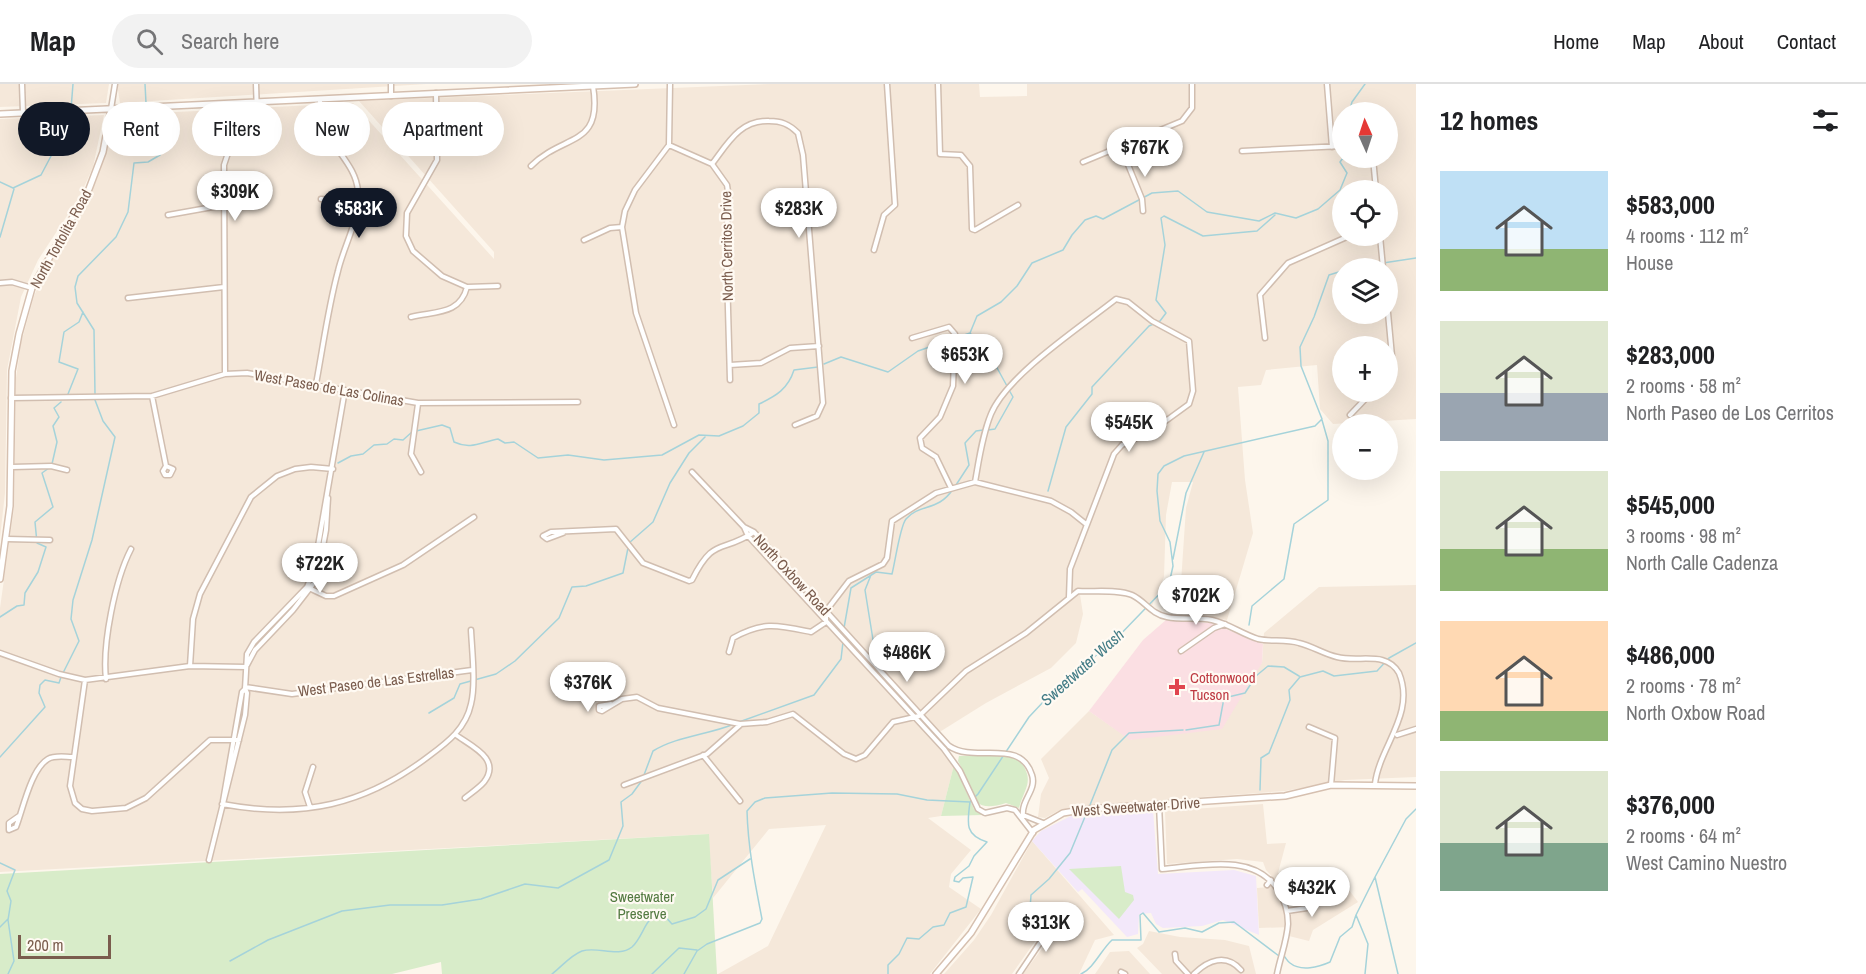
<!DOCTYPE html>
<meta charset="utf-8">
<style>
body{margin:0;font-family:"Archivo Narrow",sans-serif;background:#f2f2f2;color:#202124;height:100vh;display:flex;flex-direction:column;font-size:22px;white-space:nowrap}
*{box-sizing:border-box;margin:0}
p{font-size:20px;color:#757577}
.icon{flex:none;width:33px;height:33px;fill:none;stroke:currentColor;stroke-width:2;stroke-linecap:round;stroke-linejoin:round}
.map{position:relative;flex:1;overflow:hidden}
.panel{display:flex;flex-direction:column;background:#fff;width:450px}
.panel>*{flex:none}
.banner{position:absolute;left:18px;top:18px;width:570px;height:54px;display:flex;gap:12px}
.needle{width:39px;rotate:357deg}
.tools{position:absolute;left:1332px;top:18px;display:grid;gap:12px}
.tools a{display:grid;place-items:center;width:66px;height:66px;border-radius:50%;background:#fff;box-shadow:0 6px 24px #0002;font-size:30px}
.scale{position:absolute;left:18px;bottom:15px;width:93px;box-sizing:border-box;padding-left:6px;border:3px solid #7a5c4d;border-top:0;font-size:16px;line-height:21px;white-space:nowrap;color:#7a5c4d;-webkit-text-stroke:4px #fffaf3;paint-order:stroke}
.price{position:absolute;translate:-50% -51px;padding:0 14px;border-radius:21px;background:#fff;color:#222;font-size:20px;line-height:39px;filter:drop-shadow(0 2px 3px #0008)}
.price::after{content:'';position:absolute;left:50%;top:36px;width:18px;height:14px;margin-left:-9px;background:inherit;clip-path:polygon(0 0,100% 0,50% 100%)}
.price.active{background:#111827;color:#fff}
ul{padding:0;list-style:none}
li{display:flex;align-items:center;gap:18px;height:150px;padding:0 24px}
li span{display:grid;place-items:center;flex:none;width:168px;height:120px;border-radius:0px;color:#555}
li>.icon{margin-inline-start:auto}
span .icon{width:72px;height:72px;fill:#fffc;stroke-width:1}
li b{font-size:26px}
h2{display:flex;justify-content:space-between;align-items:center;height:72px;padding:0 24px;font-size:26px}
.pill{padding:0 21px;border-radius:27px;background:#fff;box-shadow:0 6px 24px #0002;font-size:21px;line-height:54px}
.pill.active{background:#111827;color:#fff}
header{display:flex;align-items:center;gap:36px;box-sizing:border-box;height:84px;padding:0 30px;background:#fff;border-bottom:2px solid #e0e0e0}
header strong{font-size:28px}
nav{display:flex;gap:33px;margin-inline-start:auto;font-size:21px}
.search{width:420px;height:54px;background:#f2f2f2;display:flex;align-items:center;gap:15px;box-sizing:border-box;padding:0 21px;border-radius:33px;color:#757577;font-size:22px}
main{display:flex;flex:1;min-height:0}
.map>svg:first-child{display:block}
.residential{fill:#f5e8da;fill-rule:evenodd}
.education{fill:#f3e8fa}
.medical{fill:#fbdfe3}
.green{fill:#d8ecc9}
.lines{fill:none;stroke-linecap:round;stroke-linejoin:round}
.stream{stroke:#a5d3da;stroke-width:1.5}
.street-casing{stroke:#d1beb0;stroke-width:7}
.secondary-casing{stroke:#d6c0b0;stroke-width:8}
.street{stroke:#fff;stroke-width:4}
.secondary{stroke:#fff;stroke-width:5}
.health-dot{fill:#e0444e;stroke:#fffaf3;stroke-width:2}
.labels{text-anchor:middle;stroke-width:4.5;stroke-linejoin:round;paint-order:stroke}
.street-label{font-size:15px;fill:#7a5c4d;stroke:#fffaf3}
.health-label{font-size:15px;fill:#be3a42;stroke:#fffaf3;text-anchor:start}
.park-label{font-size:15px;fill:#537a41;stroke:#fffaf3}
.water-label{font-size:16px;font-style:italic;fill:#437c86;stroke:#fffaf3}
</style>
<header>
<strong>Map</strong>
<div class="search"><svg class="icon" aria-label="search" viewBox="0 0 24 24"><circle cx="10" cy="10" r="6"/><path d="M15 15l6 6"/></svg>Search here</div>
<nav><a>Home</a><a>Map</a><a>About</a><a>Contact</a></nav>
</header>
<main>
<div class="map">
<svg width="1416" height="890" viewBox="0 0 1416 890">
<rect width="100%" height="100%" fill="#fdf6ec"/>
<path class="residential" d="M0,0H109L106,19L0,23Z
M117,0H426L120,19Z
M770,0H979L980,13L1027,12V0H1416V335L1333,340L1320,325L1317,281L1266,286L1261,301L1238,303L1245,396L1253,449L1227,536L1179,528L1186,424L1193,398H1172L1166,431L1164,493L1151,524L1133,508L1079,504L1083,530L1076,559L1051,584L986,619L930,654L954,681L941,732L928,734L971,766L951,790L949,803L981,825L930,890H718L768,862L826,741L769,745L713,814L708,750L0,788V524L14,424L16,294L21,259L34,212L49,179L82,126L97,95L117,31L353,19L494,175V168L359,17ZM1342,28H1388V74H1342ZM1342,106H1388V152H1342ZM1342,184H1388V230H1342ZM1342,262H1388V308H1342Z
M104,31L93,83L80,112L38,176L21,213L7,286L5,409L0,454V35Z
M1416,501V693L1345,696L1285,707L1079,722L1058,727L1045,734L1038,733L1041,710L1049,694L1041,675L1089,627L1131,656L1262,579L1264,549L1319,503Z
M1263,720L1267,760L1286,759L1278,789L1334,786L1358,818L1313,846L1309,857L1289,852L1291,843L1259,844L1257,804L1281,802L1266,786L1263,778L1237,775L1167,780L1165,727Z
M1032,757L1114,851L1095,856L1079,890H1023L1056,846L1066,843L1068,833L1058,825L1012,890H944L974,856L991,831Z
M1149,847L1180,853L1225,856L1249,862L1256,890H1162L1137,864L1143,860Z
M1129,867L1150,890H1095L1110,868Z"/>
<path class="education" d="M1153,726L1158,790L1234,786L1256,792L1259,851L1223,836L1202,842L1163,844L1156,840L1151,829L1139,830L1138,850L1127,853L1082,805L1078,808L1032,757L1041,747L1075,730Z"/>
<path class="medical" d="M1166,536L1211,539L1263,560L1262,579L1222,645L1130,656L1089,627L1143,556Z"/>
<path class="green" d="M1009,671L1018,674C1036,697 1025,702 1019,724L1006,719C966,732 973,703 958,677L959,672Z
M954,681L974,725L983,731L941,732Z
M709,750L717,890H442L441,878L392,890H0V790Z
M1121,782L1125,808L1133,811L1134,816L1119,835L1069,785Z"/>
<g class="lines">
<path class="stream" d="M145,0L146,19
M71,25L73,0
M1349,28L1352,18L1365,0
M0,98L13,104L41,91L69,38L70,30
M0,153L14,105
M1350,184L1416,174
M970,249L996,282L1007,302
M824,280L841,273L888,288L918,267L970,249L977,232L1001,218L1017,202L1032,179L1063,166L1072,151L1085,136L1096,132L1103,135L1152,109L1178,107L1207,128L1259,137L1275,129L1296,134L1318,125L1340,106L1347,89L1340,78L1343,74
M68,310L78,285L59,278L64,248L79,238L83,228
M95,310L94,246L77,219L75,203L78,192L116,153L128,128L134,79L148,78L160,71V58L146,27
M988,346L995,345L1013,313L1009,306
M416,347L442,341L450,344L454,358C471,366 481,358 498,355L505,359L514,358L538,374L568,371L604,376L662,371L699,351L719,352L743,342L759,329V320C776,312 788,305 794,286L818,283
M338,379L351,372L363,370L374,361L387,360L394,355L403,356L412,348
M52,380L57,358L53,342L59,333L54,324L61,318
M956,401L969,381L965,359L976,347L983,346
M1048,407L1066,343L1092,310V303L1149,242L1160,237L1166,229L1156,216L1165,161L1161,134L1164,132L1203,152L1257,147L1275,131
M629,459L653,438L670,399L689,369L705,353
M1173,475L1186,409L1204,368
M871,491L865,506L874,562L880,577
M0,533L17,522L24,521L25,509L38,488L46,463L37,459L35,438L53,423L42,389L49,384
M1249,541L1252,522L1284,495L1294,440L1328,416V357L1322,336
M844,544L851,504L876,488L892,490C895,479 900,442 906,435C920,419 938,428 953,405
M63,589L79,557L71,535L73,516L92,456L115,353L103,337L95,316
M429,629L454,614L460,600L496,590L515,577L559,534L572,503L586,502L623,489L628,464
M739,638L814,611L841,575L843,558
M1186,646L1219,641L1224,614L1245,609L1256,592L1268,582L1284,583L1299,592
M0,673L45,623L39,609L40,601L45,596L59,599L61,593
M644,691L653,667C677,652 708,651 734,640
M1260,706L1261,674L1269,669L1275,654L1290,616L1289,606L1300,593L1323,587L1334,592L1377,587L1389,574L1416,559
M1090,721L1112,666L1129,649L1183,646
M0,779L15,786L7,807L11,817L8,836L14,877L8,890
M1023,839L1030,825L1031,811L1049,795L1070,769L1087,728
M0,843L8,835
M1284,872C1286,874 1287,877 1290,879C1301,888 1319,883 1330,878L1340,853L1352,843L1356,831
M230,877L268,856L342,827L390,821H442L481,815L525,800L558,804L609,776L623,742L621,718L632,710L643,695
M552,890C561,883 571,871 582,867C598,862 618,874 632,863C644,852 644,834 661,828L672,840L695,833L706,825L718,796L750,775
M652,890L679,864L697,866
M684,890L697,867L707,860L760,839L762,835C755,799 748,764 747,727L755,718L765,714L832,709L897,710L927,716L970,718L978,710L1029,633L1060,600L1113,558L1169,500L1173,482L1170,458L1160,437L1157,407L1158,390L1164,382L1184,372L1315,342L1322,335L1301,282L1300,263L1314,233L1329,191L1342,187
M888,890V881L899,870L907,854L919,855L933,843L944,841L950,829L966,823L973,793L963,794L959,798L954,797L955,793L969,782L974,772L987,758C965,751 967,740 970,718
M1081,890C1094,884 1101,866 1112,856H1141L1140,831L1143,829L1159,848L1185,844L1202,848L1219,839L1234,838L1279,872
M1365,890L1368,860L1356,831L1375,793
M1398,890L1375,793L1406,735L1416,725"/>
<g class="street-casing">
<path id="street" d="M22,0L23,29
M391,0V12
M670,0L669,61L635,106L625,127L622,143L636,229L674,341
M938,0L940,70L961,71L970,82L972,145L975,146L1018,121
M1327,0L1332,63
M436,9L437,76L407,129L406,152L413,167L442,192L467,203L498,202
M111,25L115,0
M669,61L712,80L727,101L729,114L726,154L730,296
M1120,61L1142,115L1143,127
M1242,67L1342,62
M1373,74L1376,106
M1083,78L1182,37L1192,24V0
M712,80C728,59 740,36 769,37C781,37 789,40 798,49L803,71L823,319L817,332L795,341
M531,82C564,49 603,64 593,2
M321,115L358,118
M168,131L224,121
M1380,152L1383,184
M584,156L610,144L622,143
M874,166L884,131L895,121L887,0
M0,199L12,198L32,204
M128,214L224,203
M1388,229L1393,283L1388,291
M411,233C435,227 460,231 467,203
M912,254L949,243L955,250L953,302L940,333L920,354L922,364L936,373L951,404
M1265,254L1260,211L1288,179L1349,152
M730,281L761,279L790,264L819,262
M225,290L224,81L228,69L255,46L257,31L256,0
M316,300C323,263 328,224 338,187C344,161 361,133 358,107C355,73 319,60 320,15
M152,312L166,382L163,387L165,391H170L173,385L166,382
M11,314L152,312L225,290L247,289L418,319L578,318
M418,320L411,370L421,388
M1350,331L1372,308
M12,383L51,382L67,386
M692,388L744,443L754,448L949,662C975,680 1020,653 1032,691C1037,706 1021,716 1023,731L1043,739
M975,398C979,376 982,352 991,330C1007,291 1082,242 1116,215L1128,218L1152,237L1189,257L1193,307L1189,320L1156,344L1122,361L1114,370L1070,485L1069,513
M744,443L748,452L944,665L960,687L978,725L985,729L1007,724L1015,726L1033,749
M563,449L547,455L543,452L551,448L616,445L643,479L689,497L692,496C714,452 721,470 754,448
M7,455L50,456
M309,504L326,512H334L403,481L474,433
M1181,567L1214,544L1225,540
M729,568L733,554C764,537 777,541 811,548L826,538V527L849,497L883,480L887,474L892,437L936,409L975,398L1051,417L1071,428L1086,440
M0,569L59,590L85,596L190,582L246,583
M247,581L255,566L293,526L317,495L326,446L328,414
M190,582L193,535L200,510L251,413L277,392L295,385L311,383L333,385
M106,595C102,561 115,496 131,465
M85,596L70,702L75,719L82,725L92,727L126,724L146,714L210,656H239
M245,603L292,610L472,586
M611,620L599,622V626L602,627L622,615L637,613L658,624L740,640L767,638L793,630L844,670L856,675L865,671L893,638L919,632L966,587L1026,549L1078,507C1094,508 1118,505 1132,511C1145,517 1151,530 1167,533C1181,536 1197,533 1212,536C1229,540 1242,550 1258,555C1271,558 1285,555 1299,559C1312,562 1324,570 1337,573C1359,579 1386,566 1399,589C1416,630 1379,663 1375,700
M1309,643L1335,654L1331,701
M456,651C471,662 502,675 484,698C479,704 471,709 465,714
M1397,651L1416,645
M703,671L740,717
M624,701L707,670L740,641
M223,717L242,608L245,605
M222,720C302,735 365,721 429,672C448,658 466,644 471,620C476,600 472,567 471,546
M1159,721L1162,785C1200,782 1254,768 1278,806C1285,817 1288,827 1288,840C1287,857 1280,874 1277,890
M310,723L305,708L313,683
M19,732L9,739V746L16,743C23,725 31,685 48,675C55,671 65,673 72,673
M209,776L245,631L247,609L245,605L247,570L254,558L307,503L314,485L345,306
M1267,801L1271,796
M1287,827L1307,824L1326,814
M1175,870L1176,877L1188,890
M1121,888L1125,890
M1019,890L1052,841L1060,834
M1194,890C1208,876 1226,869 1241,886"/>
</g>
<g class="secondary-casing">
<path id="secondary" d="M0,30L635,0
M0,495L10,422L12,287L19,250L32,204L89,105L103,68L111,25
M936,890L971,849L1034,746L1063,729L1087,725L1285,712L1331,701L1416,702"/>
</g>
<use href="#street" class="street"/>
<use href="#secondary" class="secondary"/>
</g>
<path class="health-dot" d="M1174 594h6v6h6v6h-6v6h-6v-6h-6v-6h6z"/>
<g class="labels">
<g class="street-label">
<text transform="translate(61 155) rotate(-61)" y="5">North Tortolita Road</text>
<text transform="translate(727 162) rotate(-91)" y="5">North Cerritos Drive</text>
<text transform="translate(329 304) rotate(10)" y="5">West Paseo de Las Colinas</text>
<text transform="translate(792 491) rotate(47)" y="5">North Oxbow Road</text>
<text transform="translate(376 598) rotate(-7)" y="5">West Paseo de Las Estrellas</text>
<text transform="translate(1136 723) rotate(-4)" y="5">West Sweetwater Drive</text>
</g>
<g class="health-label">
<text x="1190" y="599">Cottonwood<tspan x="1190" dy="17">Tucson</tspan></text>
</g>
<g class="park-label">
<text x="642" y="818">Sweetwater<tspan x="642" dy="17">Preserve</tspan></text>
</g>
<g class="water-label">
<text transform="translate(1082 583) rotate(-42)" y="6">Sweetwater Wash</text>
</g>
</g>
</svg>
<div class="tools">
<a><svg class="needle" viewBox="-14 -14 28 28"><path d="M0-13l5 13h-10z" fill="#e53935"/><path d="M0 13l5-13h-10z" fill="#757577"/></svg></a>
<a><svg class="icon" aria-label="locate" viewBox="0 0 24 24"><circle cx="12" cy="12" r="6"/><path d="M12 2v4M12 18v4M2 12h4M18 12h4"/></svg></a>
<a><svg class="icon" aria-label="layers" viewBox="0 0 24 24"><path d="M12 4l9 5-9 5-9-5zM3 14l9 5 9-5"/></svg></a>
<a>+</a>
<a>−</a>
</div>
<div class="scale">200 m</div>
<b class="price" style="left:1145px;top:94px">$767K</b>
<b class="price" style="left:235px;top:138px">$309K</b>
<b class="price active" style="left:359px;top:155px">$583K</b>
<b class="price" style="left:799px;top:155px">$283K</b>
<b class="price" style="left:965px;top:301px">$653K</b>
<b class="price" style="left:1129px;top:369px">$545K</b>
<b class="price" style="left:320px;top:510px">$722K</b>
<b class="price" style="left:1196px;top:542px">$702K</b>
<b class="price" style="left:907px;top:599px">$486K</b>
<b class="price" style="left:588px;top:629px">$376K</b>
<b class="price" style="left:1312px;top:834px">$432K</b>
<b class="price" style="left:1046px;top:869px">$313K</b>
<div class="banner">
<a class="pill active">Buy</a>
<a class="pill">Rent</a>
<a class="pill">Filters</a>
<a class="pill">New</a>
<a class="pill">Apartment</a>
</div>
</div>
<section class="panel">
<h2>12 homes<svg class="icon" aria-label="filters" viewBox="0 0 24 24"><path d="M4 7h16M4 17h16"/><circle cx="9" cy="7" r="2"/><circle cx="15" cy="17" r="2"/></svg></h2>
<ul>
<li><span style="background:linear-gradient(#bfe0f5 65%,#8fb573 0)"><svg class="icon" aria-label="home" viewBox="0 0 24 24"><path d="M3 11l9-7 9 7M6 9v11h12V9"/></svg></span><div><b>$583,000</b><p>4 rooms · 112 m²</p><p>House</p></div></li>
<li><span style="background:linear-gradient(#dfe7d0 60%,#9aa5b1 0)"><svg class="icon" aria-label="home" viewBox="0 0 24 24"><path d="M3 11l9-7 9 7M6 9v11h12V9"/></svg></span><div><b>$283,000</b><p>2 rooms · 58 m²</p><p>North Paseo de Los Cerritos</p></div></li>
<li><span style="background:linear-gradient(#dfe7d0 65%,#8fb573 0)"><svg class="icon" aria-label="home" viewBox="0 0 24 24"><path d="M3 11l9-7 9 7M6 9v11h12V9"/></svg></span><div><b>$545,000</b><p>3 rooms · 98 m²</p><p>North Calle Cadenza</p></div></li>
<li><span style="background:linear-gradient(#ffd9b3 75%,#8fb573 0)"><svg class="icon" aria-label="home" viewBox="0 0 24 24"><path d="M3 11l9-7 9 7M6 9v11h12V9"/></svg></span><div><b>$486,000</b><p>2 rooms · 78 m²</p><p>North Oxbow Road</p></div></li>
<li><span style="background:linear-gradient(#dfe7d0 60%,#7fa58c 0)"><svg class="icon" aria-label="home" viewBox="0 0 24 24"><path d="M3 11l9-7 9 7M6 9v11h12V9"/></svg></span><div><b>$376,000</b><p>2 rooms · 64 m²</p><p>West Camino Nuestro</p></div></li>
</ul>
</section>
</main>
